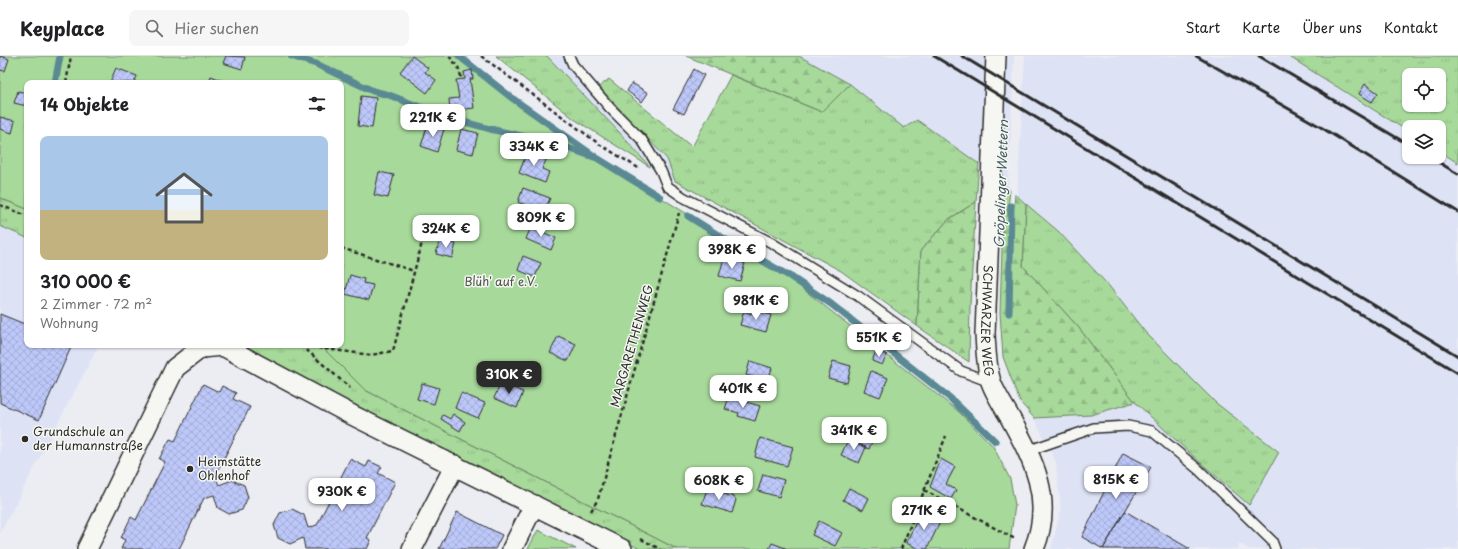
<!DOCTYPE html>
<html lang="de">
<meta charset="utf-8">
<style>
body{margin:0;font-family:"Playpen Sans",sans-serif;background:#f6f6f6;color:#202124;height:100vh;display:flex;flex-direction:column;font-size:15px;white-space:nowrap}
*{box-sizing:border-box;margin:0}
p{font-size:13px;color:#757577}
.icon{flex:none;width:22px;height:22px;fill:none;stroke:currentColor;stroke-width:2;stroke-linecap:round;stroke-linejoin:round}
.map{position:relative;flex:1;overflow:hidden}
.details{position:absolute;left:24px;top:24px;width:320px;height:268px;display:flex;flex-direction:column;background:#fff;border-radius:8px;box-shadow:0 1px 3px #0004}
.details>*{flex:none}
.tools{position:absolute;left:1402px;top:12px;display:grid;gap:8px}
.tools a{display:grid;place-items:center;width:44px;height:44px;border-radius:8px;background:#fff;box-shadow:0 1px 3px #0004;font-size:20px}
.price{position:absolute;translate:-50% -34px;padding:0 9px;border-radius:8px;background:#fff;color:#222;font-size:13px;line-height:26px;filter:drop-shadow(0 1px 2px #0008)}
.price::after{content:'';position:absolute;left:50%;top:24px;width:12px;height:9px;margin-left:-6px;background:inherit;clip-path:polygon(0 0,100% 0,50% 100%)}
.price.on{background:#2b2b2b;color:#fff}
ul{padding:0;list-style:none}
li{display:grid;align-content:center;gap:8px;height:212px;padding:0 16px}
li span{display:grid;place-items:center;height:124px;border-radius:8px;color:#555}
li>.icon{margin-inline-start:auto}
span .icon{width:72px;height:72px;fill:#fffc;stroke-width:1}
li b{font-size:17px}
h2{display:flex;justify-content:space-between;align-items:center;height:48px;padding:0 16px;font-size:17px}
header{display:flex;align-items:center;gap:24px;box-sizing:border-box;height:56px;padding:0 20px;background:#fff;border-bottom:1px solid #e0e0e0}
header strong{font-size:19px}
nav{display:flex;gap:22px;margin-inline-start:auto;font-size:14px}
.search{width:280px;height:36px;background:#f6f6f6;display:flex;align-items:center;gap:10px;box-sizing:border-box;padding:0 14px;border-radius:8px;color:#757577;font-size:15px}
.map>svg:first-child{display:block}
.built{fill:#dde2f5}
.grass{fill:url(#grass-tufts);stroke:#698262;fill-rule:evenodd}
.forest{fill:url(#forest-firs);stroke:#698262}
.garden{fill:#a7d99a;stroke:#698262}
.pier{fill:#ebedf3}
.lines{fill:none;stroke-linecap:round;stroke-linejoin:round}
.stream{stroke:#5a8993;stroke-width:7}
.building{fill:url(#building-cross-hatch);stroke:#2b2b2b}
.lane-casing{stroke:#2b2b2b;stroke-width:12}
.street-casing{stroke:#2b2b2b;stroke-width:22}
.path{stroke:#2b2b2b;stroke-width:2.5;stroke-dasharray:4 3;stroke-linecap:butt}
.lane{stroke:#f6f6f2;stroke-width:9}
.street{stroke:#f6f6f2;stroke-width:19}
.rail{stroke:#2b2b2b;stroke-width:3}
.poi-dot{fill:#2b2b2b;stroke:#f6f6f2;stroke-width:1.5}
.labels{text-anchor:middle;stroke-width:3;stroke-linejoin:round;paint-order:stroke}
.park-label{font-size:12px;fill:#4a5647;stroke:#f6f6f2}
.street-label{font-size:12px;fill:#2b2b2b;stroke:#f6f6f2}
.poi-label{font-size:12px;fill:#2b2b2b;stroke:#f6f6f2;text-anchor:start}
.water-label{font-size:13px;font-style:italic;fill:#425a5f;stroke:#f6f6f2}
</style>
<header>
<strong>Keyplace</strong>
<div class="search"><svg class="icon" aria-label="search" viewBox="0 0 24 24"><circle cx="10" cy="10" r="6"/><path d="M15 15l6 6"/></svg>Hier suchen</div>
<nav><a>Start</a><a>Karte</a><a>Über uns</a><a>Kontakt</a></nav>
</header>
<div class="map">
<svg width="1458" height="493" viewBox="0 0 1458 493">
<defs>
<pattern id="grass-tufts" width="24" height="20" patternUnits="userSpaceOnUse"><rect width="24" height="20" fill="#a7d99a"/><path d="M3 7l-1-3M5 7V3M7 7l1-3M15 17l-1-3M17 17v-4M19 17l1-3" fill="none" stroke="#90ba85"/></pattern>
<pattern id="forest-firs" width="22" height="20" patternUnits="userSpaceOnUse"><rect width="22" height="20" fill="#a7d99a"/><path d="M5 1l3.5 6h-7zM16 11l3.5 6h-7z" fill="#90ba85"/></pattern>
<pattern id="building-cross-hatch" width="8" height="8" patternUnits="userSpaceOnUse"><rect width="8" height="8" fill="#bdc8f9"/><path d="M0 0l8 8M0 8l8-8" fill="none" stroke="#a3acd6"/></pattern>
</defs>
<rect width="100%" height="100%" fill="#ebedf3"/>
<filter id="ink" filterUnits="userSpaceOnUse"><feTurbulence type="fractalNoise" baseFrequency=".025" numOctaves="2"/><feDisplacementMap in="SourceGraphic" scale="8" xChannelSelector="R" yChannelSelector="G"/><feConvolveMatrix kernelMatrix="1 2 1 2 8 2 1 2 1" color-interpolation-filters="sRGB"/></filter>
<g filter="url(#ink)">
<path class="built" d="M547,0H578L579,8L599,31L667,103L675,125L650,111L619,76Z
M799,0H1288L1409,76V101H1439V95L1458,107V493H1249L1239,487L1238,493H1051L1061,454L1056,406L1034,362L1091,359L1135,346L1193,400L1249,448L1278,396L1216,347L1145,276L1109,230L1058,175L979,108L917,64L904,72L850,28Z
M0,170L27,182V289H99L0,477Z"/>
<path class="grass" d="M496,0H547L619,76L650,111L574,63Z
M1288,0H1458V107L1439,95V71H1409V76ZM1409,19H1439V49H1409Z
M731,19L822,56L850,28L904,72L917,64L979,108L976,146L949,163L921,194L917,270L841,215L675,125L667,103L599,31L609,23L692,91Z
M0,142L27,153V182L0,170Z
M1026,148L1058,175L1109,230L1145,276L1216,347L1279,396L1249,449L1193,400L1135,346L1079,272L1023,210Z
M237,289H320L365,334L677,493H640Z"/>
<path class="forest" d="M686,0H799L850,28L822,56Z
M1004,129L1010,134L1008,152L1010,159L1014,151L1015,138L1026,148L1023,210L1079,272L1135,346L1091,359L1034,362L1020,346L1003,301L1000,257Z
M976,146L970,249L969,306L917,270L921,194L949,163Z"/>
<path class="garden" d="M0,0H458L598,102L789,222L958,355L993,390L1010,423L1015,449L1009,493H677L365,334L320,289H341V27H27V153L0,142Z
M538,474L576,493H528Z"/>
<path class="pier" d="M1014,0H1025L1017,140L1008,132Z"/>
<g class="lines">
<path class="stream" d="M291,0L316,8L373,35L389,39L443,60L490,73L556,88L597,102
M459,0L512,42L597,102L660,141
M55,27L60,0
M688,160L726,184L791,221L831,248L950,342L995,385
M1009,257L1011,150"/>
</g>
<path class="building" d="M0,0L9,3L5,15L0,14Z
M226,0L245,1L242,13L223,7Z
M412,0L428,12L425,16L436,24L427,37L400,16Z
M116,12L137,20L134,27L110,26Z
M694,13L704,19L684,58L673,53Z
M472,14L473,23H470L474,52L450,55L449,43L459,42L456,24L465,23L464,16Z
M211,20L229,27H209Z
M632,27L648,37L642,46L627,35Z
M1365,28L1378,37L1372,46L1359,38Z
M18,35L27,37V50L14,47Z
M361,40L376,42L372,72L358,70Z
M0,61L15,65L12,77L0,73Z
M428,68L444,73L437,96L421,90Z
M461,73L478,77L473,98L456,94Z
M528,94L547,102L542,113L549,116L545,127L519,117Z
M379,116L394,119L388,142L374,139Z
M523,132L550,142L544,157L518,146Z
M531,171L556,182L551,194L526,183Z
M440,183L456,188L452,202L436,198Z
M523,200L541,207L535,221L518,214Z
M724,202L745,207L740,225L719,220Z
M350,219L364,223L363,227L373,229L369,244L345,238Z
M752,254L771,259L766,276L740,269L744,255L751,258Z
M0,258L27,269V289H72L39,364L0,347Z
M558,280L576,288L568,305L550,297Z
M876,295L887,299L882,309L872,305Z
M750,305L772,312L768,325L746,319Z
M833,305L851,310L847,327L828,322Z
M871,315L888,322L880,341L864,335Z
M422,327L439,332L434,348L417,343Z
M501,327L523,336L517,352L494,342Z
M203,328L219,336L222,330L236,337L233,343L250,351L215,420L219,429L232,424L244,429L248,441L242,454L229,458L218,452L214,439L204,442L179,493H121L125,484L121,482L131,461L136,464L165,406L159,403L170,383L175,385Z
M461,337L485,347L478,362L455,352Z
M729,341L760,350L755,365L738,360L739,357L725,353Z
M453,358L465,366L460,375L441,363L443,359L450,363Z
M853,362L877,372L869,393L845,383Z
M760,382L793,391L787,410L755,401Z
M848,384L866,391L859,407L841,399Z
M1123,397L1151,411L1103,493L1082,481Z
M350,403L366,411L369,405L382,411L378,417L395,426L367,482L371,484L367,493H305L303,482L290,488L278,482L274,469L280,457L292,453L304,459L308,472L317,469Z
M941,403L955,411L946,428L956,434L951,443L930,431Z
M763,418L784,424L779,441L758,435Z
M849,432L869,442L863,454L843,444Z
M707,433L734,441L736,444L732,457L702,448Z
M922,454L941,464L927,493H919L906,487Z
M1125,455L1190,493H1103Z
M457,456L502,479L495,493H439Z
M819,465L842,477L835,490L812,479Z
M772,487L788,493H769Z"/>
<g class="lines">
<g class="lane-casing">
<path id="lane" d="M569,0L573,9L610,52L642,84L661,115L667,130L683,141L772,187L858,240L961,315L990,326
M1027,395L1094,372L1128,370L1152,375L1199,414L1272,485L1275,493"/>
</g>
<g class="street-casing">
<g id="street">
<path id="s1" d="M996,0L985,278C986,294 986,310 991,326C995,337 1002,348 1008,358C1032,402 1055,442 1034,493"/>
<path d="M87,493L175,312L201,292L223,290L352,359L622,493"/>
<path d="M412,493L455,409"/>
<path d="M512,493L534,449"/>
</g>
</g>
<path class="path" d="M449,0L458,11L462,23
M481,0L599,88L640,113
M66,27L71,0
M0,149L27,160
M341,192L414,215
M301,289L350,332
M304,290L371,299L393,295L424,179
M924,434L1015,483
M591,455L598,443L679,157
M641,483L660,493
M901,493L946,380"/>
<use href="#lane" class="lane"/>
<use href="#street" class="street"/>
<path class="rail" d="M934,0C1109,106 1283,213 1458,317
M962,0L1458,300
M1196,0L1319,70L1458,156
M1259,0L1409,89
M1430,101L1458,118"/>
</g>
</g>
<g class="poi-dot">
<circle cx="25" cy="383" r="4"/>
<circle cx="190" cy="413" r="4"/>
</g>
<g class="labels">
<g class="park-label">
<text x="501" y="230">Blüh' auf e.V.</text>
</g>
<g class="street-label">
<text dy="4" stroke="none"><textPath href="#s1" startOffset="265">SCHWARZER WEG</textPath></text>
<text transform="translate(632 290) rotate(-74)" y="4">MARGARETHENWEG</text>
</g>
<g class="poi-label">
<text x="33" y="380">Grundschule an<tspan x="33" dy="14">der Humannstraße</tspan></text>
<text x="198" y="410">Heimstätte<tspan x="198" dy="14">Ohlenhof</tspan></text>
</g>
<g class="water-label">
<text transform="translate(1001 128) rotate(-88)" y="5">Gröpelinger Wettern</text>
</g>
</g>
</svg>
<div class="tools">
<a><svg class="icon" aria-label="locate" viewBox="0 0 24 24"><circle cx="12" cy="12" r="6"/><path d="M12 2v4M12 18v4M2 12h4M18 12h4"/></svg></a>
<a><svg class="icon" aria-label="layers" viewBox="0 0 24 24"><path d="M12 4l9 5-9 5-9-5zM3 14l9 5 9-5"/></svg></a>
</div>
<b class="price" style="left:433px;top:82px">221K €</b>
<b class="price" style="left:534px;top:111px">334K €</b>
<b class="price" style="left:541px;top:182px">809K €</b>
<b class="price" style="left:446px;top:193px">324K €</b>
<b class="price" style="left:732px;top:214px">398K €</b>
<b class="price" style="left:756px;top:265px">981K €</b>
<b class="price" style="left:879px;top:302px">551K €</b>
<b class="price on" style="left:509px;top:339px">310K €</b>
<b class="price" style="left:743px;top:353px">401K €</b>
<b class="price" style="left:854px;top:395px">341K €</b>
<b class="price" style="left:1116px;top:444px">815K €</b>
<b class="price" style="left:719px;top:445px">608K €</b>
<b class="price" style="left:342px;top:456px">930K €</b>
<b class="price" style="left:924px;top:475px">271K €</b>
<section class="details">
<h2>14 Objekte<svg class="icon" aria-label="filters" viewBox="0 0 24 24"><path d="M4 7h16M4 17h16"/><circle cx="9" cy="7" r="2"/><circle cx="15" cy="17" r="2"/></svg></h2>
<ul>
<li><span style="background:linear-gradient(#a9c7e8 60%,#c2b280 0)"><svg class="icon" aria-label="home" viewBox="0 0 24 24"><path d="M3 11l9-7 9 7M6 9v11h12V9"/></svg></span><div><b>310 000 €</b><p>2 Zimmer · 72 m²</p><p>Wohnung</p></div></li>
</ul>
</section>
</div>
